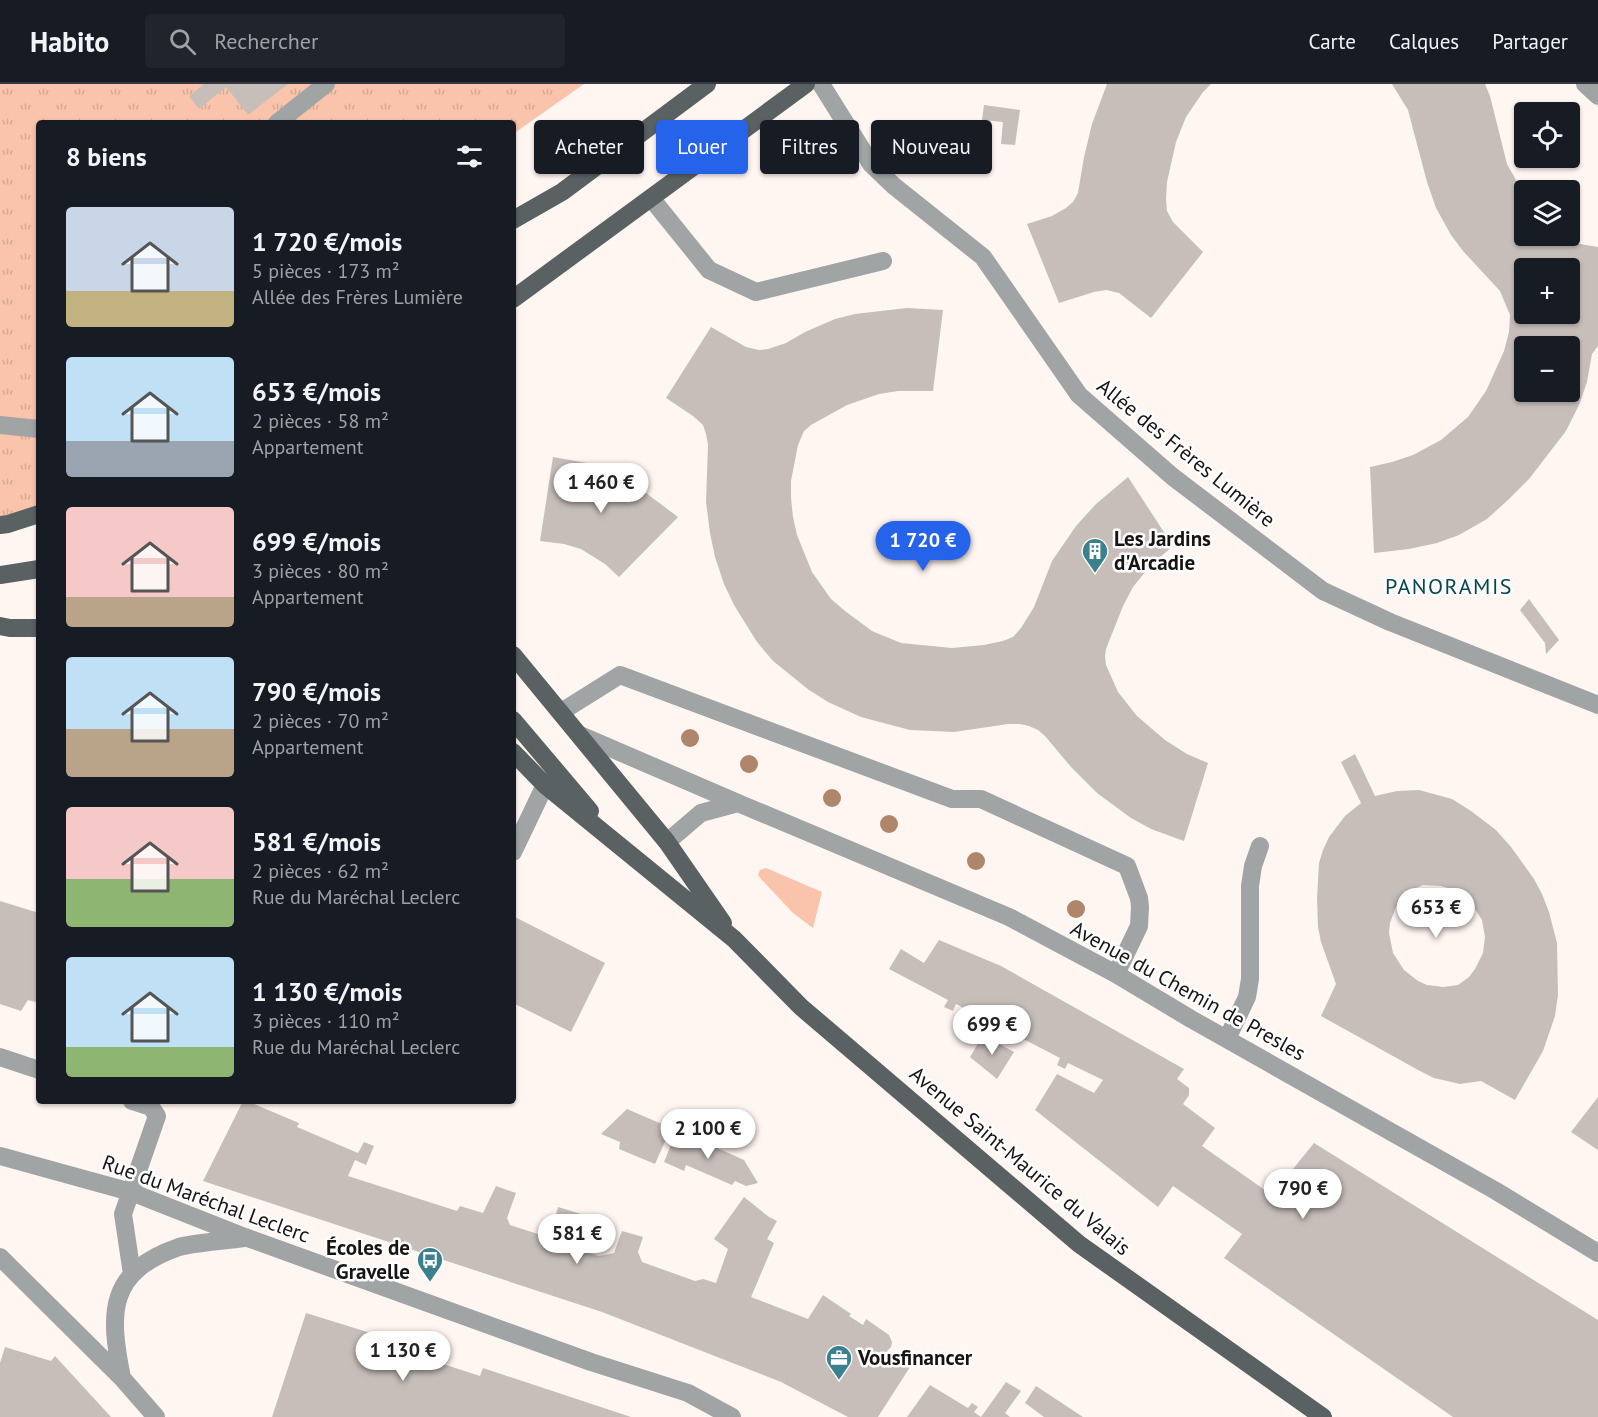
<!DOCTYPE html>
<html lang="fr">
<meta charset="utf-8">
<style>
body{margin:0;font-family:"PT Sans",sans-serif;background:#20242c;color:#f1f3f6;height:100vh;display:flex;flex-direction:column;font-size:22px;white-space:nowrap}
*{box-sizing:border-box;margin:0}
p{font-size:20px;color:#9ea1a6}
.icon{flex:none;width:33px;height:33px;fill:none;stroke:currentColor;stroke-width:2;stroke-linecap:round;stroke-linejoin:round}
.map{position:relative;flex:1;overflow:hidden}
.drawer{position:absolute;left:36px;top:36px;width:480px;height:984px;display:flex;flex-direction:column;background:#171b24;border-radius:6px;box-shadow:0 2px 4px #0004}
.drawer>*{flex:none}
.hud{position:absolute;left:534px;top:36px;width:570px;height:54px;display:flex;gap:12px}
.fabs{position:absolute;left:1514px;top:18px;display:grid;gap:12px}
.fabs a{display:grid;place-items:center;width:66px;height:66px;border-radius:6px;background:#171b24;box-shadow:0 2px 4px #0004;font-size:30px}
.price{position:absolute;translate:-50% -51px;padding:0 14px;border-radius:21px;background:#fff;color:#222;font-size:20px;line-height:39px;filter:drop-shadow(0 2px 3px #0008)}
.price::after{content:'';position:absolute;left:50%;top:36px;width:18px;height:14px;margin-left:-9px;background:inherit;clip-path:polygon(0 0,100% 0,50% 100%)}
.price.on{background:#2563eb;color:#fff}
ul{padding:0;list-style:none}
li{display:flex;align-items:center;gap:18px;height:150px;padding:0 30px}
li span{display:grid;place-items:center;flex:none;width:168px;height:120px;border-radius:6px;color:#555}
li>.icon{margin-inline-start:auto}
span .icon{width:72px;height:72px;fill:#fffc;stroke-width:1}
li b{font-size:26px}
h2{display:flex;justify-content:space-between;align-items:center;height:72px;padding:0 30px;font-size:26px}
.tag{padding:0 21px;border-radius:6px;background:#171b24;box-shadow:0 2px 4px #0004;font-size:21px;line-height:54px}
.tag.on{background:#2563eb;color:#fff}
header{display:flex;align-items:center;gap:36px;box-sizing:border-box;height:84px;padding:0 30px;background:#171b24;border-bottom:2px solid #363941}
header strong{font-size:28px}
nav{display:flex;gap:33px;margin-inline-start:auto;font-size:21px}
.search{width:420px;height:54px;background:#20242c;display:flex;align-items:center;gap:15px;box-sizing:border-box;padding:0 21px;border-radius:6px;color:#9ea1a6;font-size:22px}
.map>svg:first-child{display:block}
.grass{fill:#f9c4ab}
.park{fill:url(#park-tufts)}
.building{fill:#c7beba;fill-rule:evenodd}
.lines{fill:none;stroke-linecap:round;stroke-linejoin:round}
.minor{stroke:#a0a4a5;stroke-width:18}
.major{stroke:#596162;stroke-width:18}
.tree{fill:#af866c}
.labels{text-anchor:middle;stroke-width:5;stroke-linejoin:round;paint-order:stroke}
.street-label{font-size:21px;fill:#171413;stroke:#fff}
.poi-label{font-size:21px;font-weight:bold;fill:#171413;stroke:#fff;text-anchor:start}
.neighbourhood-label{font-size:22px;letter-spacing:1.5px;fill:#06454f;stroke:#fff}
</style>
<header>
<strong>Habito</strong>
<div class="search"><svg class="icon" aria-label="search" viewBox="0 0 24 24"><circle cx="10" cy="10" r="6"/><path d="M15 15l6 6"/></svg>Rechercher</div>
<nav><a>Carte</a><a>Calques</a><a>Partager</a></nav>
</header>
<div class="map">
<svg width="1598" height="1333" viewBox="0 0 1598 1333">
<defs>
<pattern id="park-tufts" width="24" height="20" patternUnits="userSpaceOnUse" patternTransform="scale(1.5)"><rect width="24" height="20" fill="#f9c4ab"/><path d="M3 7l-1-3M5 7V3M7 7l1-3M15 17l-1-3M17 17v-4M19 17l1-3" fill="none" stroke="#d5a892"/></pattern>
</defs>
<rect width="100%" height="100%" fill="#fff5f1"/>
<path class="grass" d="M766,784L822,808L813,844L793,829L761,795L758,791L760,786Z"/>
<path class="park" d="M0,0H584L513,50V39H39V430L0,441Z"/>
<path class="building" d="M204,0H288L248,31L226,3L199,25L189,12Z
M1107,0H1211L1203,8L1186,33L1176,58L1167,98L1166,115L1167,127L1173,138L1203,168L1151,234L1119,209L1106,206L1094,208L1059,219L1027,140L1052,132L1066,124L1073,118L1078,109L1084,73L1092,40Z
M1392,0H1485L1490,12L1507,80L1524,110V152H1563L1574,159L1598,163V262L1592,270L1587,298L1579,321L1566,347L1529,395L1509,415L1487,435L1459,451L1437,459L1409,465L1374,469L1370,383L1392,378L1413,371L1441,356L1468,333L1486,307L1504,267L1509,248L1510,231L1500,207L1463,167L1451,151L1436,124L1427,98L1408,26ZM1524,184H1569V230H1524ZM1524,262H1569V308H1524Z
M984,21L1020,26L1015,61L1001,60L1003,38L982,36Z
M907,224L943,226L933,307H898L879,310L847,321L811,341L804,347L798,361L791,397V414L793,433L797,451L812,488L831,515L845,527L872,547L901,559L952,564L984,561L1003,557L1013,553L1021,544L1034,523L1052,477L1076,442L1096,420L1128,393L1173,462L1150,482L1133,503L1123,522L1106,565L1105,572L1106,581L1118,608L1137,632L1165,656L1187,670L1208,679L1184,757L1151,745L1131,734L1097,709L1071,683L1045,652L1038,646L1029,642L1020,640H1008L954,648L910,646L861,633L828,618L809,606L773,577L757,558L734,521L724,500L715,473L710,449L706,418L708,361L706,350L703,341L693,332L666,314L711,243L746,263L759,266L768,265L786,259L805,248L835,235L855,230Z
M553,373L587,379L614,391L638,403L678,433L619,493L605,480L581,465L564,460L540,457Z
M1529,515L1559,556L1546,570L1545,559L1520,526Z
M1355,670L1375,712L1397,707L1419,706L1452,715L1471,727L1496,746L1511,763L1534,795L1542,810L1549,828L1557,859L1558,911L1555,932L1543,967L1515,1016L1481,997L1460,1000L1434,994L1418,986L1321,932L1336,900L1321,858L1318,843L1317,814L1319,779L1323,766L1329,753L1345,732L1361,719L1341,678ZM1423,801L1441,802L1458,807L1470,817L1482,836L1485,853L1483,869L1475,885L1469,893L1458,901L1443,903L1436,902L1427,901L1418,897L1404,886L1393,869L1389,849L1390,839L1396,823L1409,807Z
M0,817L39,829V919L28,916L21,927L0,920Z
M513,832L605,879L571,948L513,919Z
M939,856L1001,882L1184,985L1177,995L1189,1004V1011L1183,1020L1215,1044L1202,1062L1272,1111L1314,1059L1598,1236V1333H1453L1224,1174L1242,1150L1173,1102L1158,1123L1035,1026L1057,990L1094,1009L1103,996L1068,979L1065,985L1057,981L1060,974L956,920L953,927L944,923L948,916L889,885L901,865L924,879Z
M983,951L1014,968L997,995L970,973Z
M1598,1013V1066L1571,1048Z
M243,1017H247L299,1039L297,1043L358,1069L364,1058L374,1062L366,1081L355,1076L348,1092L457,1127L460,1122L483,1129L496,1102L516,1109L507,1134L510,1141L544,1152L551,1148L558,1123L581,1130L573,1154L577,1156L582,1167L599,1172L614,1169L622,1147L643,1153L638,1168L642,1178L695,1197L703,1195L716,1199L728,1165L714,1155L744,1113L769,1133L777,1137L767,1155L774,1159L751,1213L808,1235L823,1211L851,1230L849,1232L863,1241L866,1235L889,1251L892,1258L891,1263L887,1267L910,1283L878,1333H848L781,1298L602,1228L203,1097Z
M627,1025L671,1044L655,1080L619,1065L620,1058L601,1050Z
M677,1046L744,1076L758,1099L746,1102L735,1097L732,1101L686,1081L684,1087L664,1078Z
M306,1229L435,1269L437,1278L480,1292L483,1284L631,1333H272Z
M5,1263L51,1277L55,1272L111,1333H0V1279Z
M1006,1298L1021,1307L1005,1329L1010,1333H907L930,1301L968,1324L972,1319L978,1323L974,1328L981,1333Z
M1036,1302L1083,1333H1044L1025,1319Z"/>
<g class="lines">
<path class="minor" d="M821,0L871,80L894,102L983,173L1079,311L1173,393L1323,507L1390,538L1598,621
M1585,0L1598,12
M277,39L326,0
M651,114L709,186L756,208L883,177
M0,341L39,345
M561,628L620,591L952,715H981L1127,782L1139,814L1140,823L1139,842L1116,890
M580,651L738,719L1009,833L1116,890L1191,935L1496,1107L1598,1169
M667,758L701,729L738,719
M513,768L545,701
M1227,955L1247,913L1250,895V802L1253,782L1260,762
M0,973L39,986
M132,1017L151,1023L157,1032L123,1130L132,1190
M0,1072L131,1108L245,1153L591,1278L688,1309L732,1333
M0,1173L122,1294L156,1333
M122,1294C109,1229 107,1188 179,1163C186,1161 195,1160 202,1159C216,1157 230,1156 244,1154"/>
<path class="major" d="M513,136L562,108L707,0
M513,215L806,0
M0,441L8,440L39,430
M0,491L39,485
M0,542L10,544H39
M513,571L667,758L723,839
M513,636L590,727
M513,668L545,701L734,855L801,923L1079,1160L1323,1333"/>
</g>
<g class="tree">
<circle cx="690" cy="654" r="9"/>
<circle cx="749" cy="680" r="9"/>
<circle cx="832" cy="714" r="9"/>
<circle cx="889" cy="740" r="9"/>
<circle cx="976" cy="777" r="9"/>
<circle cx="1076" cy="825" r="9"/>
</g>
<defs>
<g id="building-pin" transform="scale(1.35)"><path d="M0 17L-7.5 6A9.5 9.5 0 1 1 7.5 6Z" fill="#3b808d" stroke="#fff"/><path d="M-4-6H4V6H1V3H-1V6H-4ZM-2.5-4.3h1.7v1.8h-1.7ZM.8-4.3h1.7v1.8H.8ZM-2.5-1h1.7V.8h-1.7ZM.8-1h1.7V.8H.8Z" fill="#fff"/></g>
<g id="bus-pin" transform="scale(1.35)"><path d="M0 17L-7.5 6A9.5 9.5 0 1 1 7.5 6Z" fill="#3b808d" stroke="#fff"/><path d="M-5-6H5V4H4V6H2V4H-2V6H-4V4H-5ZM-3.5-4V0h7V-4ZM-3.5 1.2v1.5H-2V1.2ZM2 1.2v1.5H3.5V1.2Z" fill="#fff"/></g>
<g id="office-pin" transform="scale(1.35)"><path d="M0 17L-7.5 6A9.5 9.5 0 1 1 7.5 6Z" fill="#3b808d" stroke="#fff"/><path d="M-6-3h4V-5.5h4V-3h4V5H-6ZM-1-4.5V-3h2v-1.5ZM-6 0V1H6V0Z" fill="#fff"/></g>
</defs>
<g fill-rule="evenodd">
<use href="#building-pin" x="1095" y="467"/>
<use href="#bus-pin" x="430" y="1176"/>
<use href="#office-pin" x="839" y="1274"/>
</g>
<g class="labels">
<g class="street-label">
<text transform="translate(1186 369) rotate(39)" y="7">Allée des Frères Lumière</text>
<text transform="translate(1188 907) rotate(29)" y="7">Avenue du Chemin de Presles</text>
<text transform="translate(1020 1077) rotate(40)" y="7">Avenue Saint-Maurice du Valais</text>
<text transform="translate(206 1115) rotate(20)" y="7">Rue du Maréchal Leclerc</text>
</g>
<g class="poi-label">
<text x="1114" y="462">Les Jardins<tspan x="1114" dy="24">d'Arcadie</tspan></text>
<text x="410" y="1171" text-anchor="end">Écoles de<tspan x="410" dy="24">Gravelle</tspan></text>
<text x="858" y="1281">Vousfinancer</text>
</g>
<g class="neighbourhood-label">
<text x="1449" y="510">PANORAMIS</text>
</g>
</g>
</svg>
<div class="fabs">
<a><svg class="icon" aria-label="locate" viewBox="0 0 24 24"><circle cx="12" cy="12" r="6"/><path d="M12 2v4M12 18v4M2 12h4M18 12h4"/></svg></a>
<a><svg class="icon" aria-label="layers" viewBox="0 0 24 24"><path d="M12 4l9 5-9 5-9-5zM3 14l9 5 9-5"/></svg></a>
<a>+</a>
<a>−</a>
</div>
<b class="price" style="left:601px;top:430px">1 460 €</b>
<b class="price on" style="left:923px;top:488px">1 720 €</b>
<b class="price" style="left:1436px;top:855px">653 €</b>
<b class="price" style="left:992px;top:972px">699 €</b>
<b class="price" style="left:708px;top:1076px">2 100 €</b>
<b class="price" style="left:1303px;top:1136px">790 €</b>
<b class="price" style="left:577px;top:1181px">581 €</b>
<b class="price" style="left:403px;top:1298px">1 130 €</b>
<div class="hud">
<a class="tag">Acheter</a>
<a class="tag on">Louer</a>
<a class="tag">Filtres</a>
<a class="tag">Nouveau</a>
</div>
<section class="drawer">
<h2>8 biens<svg class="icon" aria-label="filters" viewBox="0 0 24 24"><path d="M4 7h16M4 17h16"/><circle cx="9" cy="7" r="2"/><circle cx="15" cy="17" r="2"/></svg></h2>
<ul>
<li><span style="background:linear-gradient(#c9d6e8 70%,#c2b280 0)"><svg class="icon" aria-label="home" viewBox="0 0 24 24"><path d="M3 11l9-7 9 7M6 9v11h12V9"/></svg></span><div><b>1 720 €/mois</b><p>5 pièces · 173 m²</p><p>Allée des Frères Lumière</p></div></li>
<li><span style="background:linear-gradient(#bfe0f5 70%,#9aa5b1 0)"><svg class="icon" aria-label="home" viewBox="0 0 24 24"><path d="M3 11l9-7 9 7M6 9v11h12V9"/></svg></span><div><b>653 €/mois</b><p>2 pièces · 58 m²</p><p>Appartement</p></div></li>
<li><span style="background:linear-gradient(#f6c9c9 75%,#b9a48a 0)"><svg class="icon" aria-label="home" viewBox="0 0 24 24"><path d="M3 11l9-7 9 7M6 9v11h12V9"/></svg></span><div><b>699 €/mois</b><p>3 pièces · 80 m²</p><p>Appartement</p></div></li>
<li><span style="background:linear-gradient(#bfe0f5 60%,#b9a48a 0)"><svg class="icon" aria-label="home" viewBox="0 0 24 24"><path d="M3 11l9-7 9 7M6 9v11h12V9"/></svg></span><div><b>790 €/mois</b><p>2 pièces · 70 m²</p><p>Appartement</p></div></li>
<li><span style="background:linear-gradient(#f6c9c9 60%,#8fb573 0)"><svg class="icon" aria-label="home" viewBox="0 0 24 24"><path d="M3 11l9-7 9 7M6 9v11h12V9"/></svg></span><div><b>581 €/mois</b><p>2 pièces · 62 m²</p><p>Rue du Maréchal Leclerc</p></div></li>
<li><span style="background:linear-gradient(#bfe0f5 75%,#8fb573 0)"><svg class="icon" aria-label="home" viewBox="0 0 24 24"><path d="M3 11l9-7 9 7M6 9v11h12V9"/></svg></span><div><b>1 130 €/mois</b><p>3 pièces · 110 m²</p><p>Rue du Maréchal Leclerc</p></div></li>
</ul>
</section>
</div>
